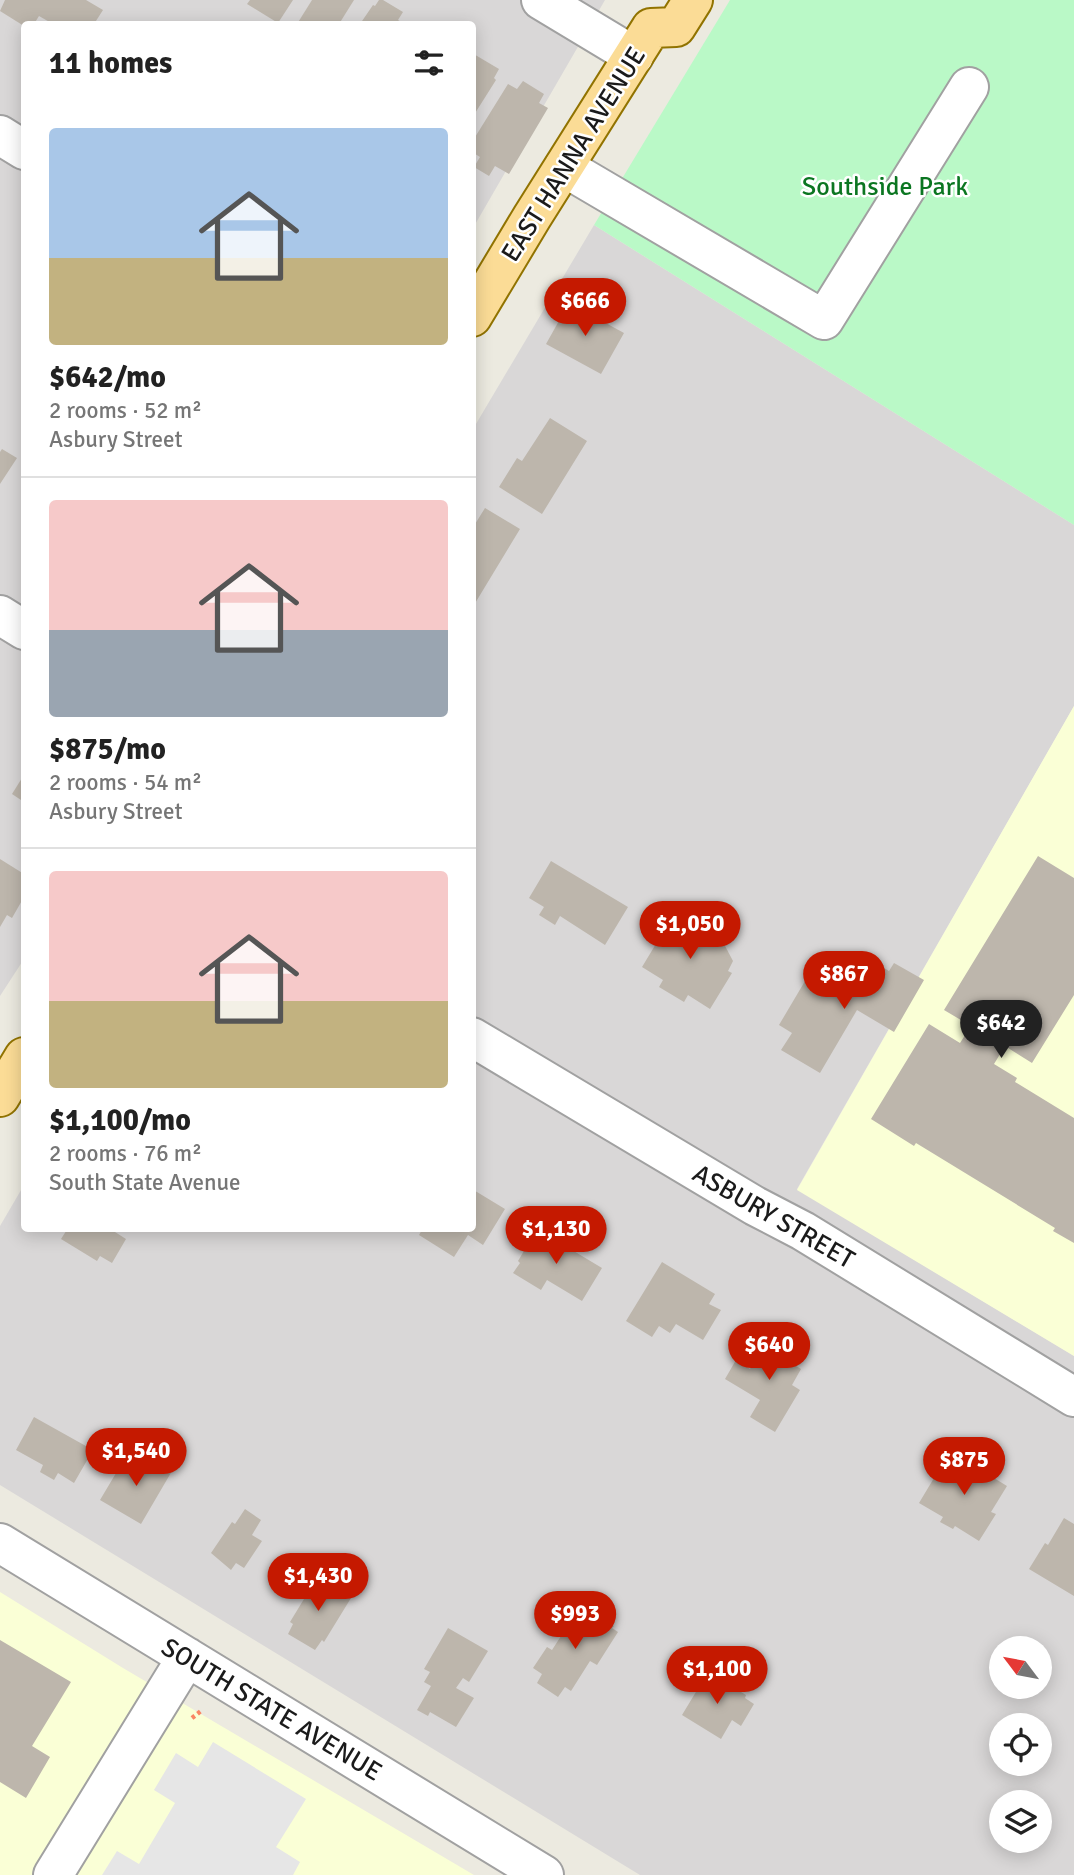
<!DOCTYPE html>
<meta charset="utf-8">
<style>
body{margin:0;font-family:Signika,sans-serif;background:#f2f2f2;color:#222;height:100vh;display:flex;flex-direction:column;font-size:26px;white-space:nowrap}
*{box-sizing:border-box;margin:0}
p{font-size:23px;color:#767676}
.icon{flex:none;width:38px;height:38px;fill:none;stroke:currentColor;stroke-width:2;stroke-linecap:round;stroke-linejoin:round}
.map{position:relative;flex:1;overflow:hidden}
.details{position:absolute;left:21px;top:21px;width:455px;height:1211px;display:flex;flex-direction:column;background:#fff;border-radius:7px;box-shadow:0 4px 18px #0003}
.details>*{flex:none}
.needle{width:46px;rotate:302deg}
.controls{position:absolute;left:989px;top:1636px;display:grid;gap:14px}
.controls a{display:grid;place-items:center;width:63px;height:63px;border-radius:50%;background:#fff;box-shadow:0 4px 18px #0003;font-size:35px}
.price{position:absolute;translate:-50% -60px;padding:0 16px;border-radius:24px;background:#c51900;color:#fff;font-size:23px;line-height:46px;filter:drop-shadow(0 2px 4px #0008)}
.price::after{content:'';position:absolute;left:50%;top:42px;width:21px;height:16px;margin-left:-10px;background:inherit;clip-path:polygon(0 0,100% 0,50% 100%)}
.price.active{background:#222;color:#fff}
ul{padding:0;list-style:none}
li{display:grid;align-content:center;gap:14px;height:371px;padding:0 28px}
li+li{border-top:2px solid #e0e0e0}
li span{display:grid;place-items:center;height:217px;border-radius:7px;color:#555}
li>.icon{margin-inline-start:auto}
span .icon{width:126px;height:126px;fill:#fffc;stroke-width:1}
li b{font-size:30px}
h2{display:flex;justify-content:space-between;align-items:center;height:84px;padding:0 28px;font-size:30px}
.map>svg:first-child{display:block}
.residential{fill:#d9d7d7;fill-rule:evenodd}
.education{fill:#faffd6}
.park{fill:#baf9c7}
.parking{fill:#e6e6e6}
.building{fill:#bdb6ac}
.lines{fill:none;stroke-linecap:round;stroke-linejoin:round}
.minor-casing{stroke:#a1a1a1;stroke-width:42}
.major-casing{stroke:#917300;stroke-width:42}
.path{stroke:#f98664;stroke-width:4.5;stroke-dasharray:3.5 3.5;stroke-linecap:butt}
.minor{stroke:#fff;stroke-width:38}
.major{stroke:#fbdc96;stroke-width:38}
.labels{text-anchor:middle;stroke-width:5;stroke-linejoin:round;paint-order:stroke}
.street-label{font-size:26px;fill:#1a1a1a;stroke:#fff}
.park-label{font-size:26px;fill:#0b7621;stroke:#fff}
</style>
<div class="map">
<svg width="1074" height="1875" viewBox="0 0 1074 1875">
<rect width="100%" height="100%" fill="#eceae0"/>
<path class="residential" d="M0,0H605L473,228L472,24H24V959L0,996Z
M594,225L1074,525V706L797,1189L1074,1356V1875H640L0,1485V1226L24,1185V1228H472L473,429ZM1001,1648H1040V1687H1001ZM1001,1726H1040V1764H1001ZM1001,1802H1040V1841H1001Z"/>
<path class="education" d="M1074,706V1356L797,1190Z
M0,1592L123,1668L474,1875H0Z"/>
<path class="park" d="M730,0H1074V525L594,225Z"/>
<path class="parking" d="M213,1742L306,1799L276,1847L300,1862L293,1875H102L117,1851L139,1864L175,1803L154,1790L176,1753L198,1767Z"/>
<path class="building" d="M5,0H86L103,10L94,24H53L39,16L34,24L24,26L0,11Z
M250,0H293L278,23L247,4Z
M312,0H354L339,24H297Z
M379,0H383L403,12L398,20L405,24H360L373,5L375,6Z
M472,53L499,69L494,78L496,80L472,118Z
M523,81L544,94L539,103L548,108L509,174L495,166L489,176L474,167L480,157L472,152V142L508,84L517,89Z
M569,303L624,333L601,374L546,344Z
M550,418L587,441L542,514L499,487L517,458L522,461Z
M2,449L17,458L0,484V452Z
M485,508L520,529L474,605L472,604V529Z
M22,778L24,780V802L12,794Z
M1038,856L1074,878V995L1032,1063L1005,1046L994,1064L1017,1078L1015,1082L1074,1118V1243L1053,1231L1055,1228L916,1143L914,1146L871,1119L929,1024L960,1043L971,1026L944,1010Z
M0,859L24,874V897L12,918L7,915L0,927Z
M551,861L628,907L605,945L560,916L555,925L539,915L544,907L529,898Z
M677,909L704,926L701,930L724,944L733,961L728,971L732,973L710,1009L688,995L684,1002L659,987L663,980L642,967Z
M894,963L924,980L894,1032L857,1010L820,1073L781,1050L792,1033L779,1025L808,976L822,984L829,973L861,992L877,964L889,971Z
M472,1189L505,1209L483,1245L468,1235L454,1257L419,1235L423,1228H472Z
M68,1228H117L115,1232L126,1239L112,1263L100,1256L97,1261L61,1239Z
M537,1229L602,1268L582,1301L547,1280L541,1290L513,1273L520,1263L518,1261Z
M662,1262L715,1294L709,1304L721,1310L703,1340L676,1324L670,1333L659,1326L652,1337L626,1321Z
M778,1335L797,1346L788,1361L801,1369L792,1385L800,1390L775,1432L750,1417L760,1400L725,1379L736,1360L750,1369L766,1342L772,1346Z
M34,1417L93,1450L74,1483L58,1473L54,1480L40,1472L43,1465L16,1450Z
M953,1453L1007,1486L991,1512L996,1514L979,1541L955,1526L953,1529L940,1522L943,1517L919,1503L934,1478L937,1479Z
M145,1454L172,1471L141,1524L100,1500L125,1458L138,1466Z
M245,1509L261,1520L252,1535L262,1541L244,1568L236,1563L231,1570L211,1553L232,1522L235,1524Z
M1064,1518L1074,1524V1596L1029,1569L1045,1543L1048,1545Z
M324,1575L334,1581L331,1586L351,1598L324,1642L322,1640L315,1650L288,1634L293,1624L290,1622L318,1576L322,1579Z
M581,1605L614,1626L612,1628L618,1632L597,1665L590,1661L571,1691L565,1687L558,1697L537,1683L542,1674L533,1668L547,1647L552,1650Z
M448,1628L488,1651L469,1682L463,1678L456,1688L474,1698L456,1727L430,1712L428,1716L417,1710L431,1686L424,1682L430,1672L424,1669Z
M0,1640L71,1682L32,1746L50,1757L26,1798L0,1782Z
M708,1672L746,1695L745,1698L754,1704L741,1726L732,1720L721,1739L682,1715Z"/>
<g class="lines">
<g class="minor-casing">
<path id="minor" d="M541,0L634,56
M0,135L24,150
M564,167L824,320L969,87
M0,615L24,630
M472,1037L755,1206L803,1231L1074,1397
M0,1543L544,1875
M53,1875L187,1657"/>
</g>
<g class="major-casing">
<path id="major" d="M651,28L676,27L693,0
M472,317L532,217L651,28
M0,1097L24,1057"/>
</g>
<path class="path" d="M192,1718L201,1711"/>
<use href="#minor" class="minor"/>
<use href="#major" class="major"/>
</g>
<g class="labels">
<g class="street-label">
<text transform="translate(573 154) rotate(-58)" y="9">EAST HANNA AVENUE</text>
<text transform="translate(774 1216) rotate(30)" y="9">ASBURY STREET</text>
<text transform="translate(272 1709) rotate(31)" y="9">SOUTH STATE AVENUE</text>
</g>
<g class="park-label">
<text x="885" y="195">Southside Park</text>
</g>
</g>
</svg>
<div class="controls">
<a><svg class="needle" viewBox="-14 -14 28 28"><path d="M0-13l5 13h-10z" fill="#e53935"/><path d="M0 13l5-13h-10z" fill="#767676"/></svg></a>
<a><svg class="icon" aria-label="locate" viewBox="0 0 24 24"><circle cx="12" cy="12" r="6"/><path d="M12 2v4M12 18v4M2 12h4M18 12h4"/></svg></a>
<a><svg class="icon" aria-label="layers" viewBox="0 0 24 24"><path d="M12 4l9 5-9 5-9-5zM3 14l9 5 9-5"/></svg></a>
</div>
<b class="price" style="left:585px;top:338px">$666</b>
<b class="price" style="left:690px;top:961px">$1,050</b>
<b class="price" style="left:844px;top:1011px">$867</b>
<b class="price active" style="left:1001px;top:1060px">$642</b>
<b class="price" style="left:556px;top:1266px">$1,130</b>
<b class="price" style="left:769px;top:1382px">$640</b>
<b class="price" style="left:136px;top:1488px">$1,540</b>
<b class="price" style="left:964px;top:1497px">$875</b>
<b class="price" style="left:318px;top:1613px">$1,430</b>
<b class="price" style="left:575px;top:1651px">$993</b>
<b class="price" style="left:717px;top:1706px">$1,100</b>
<section class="details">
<h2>11 homes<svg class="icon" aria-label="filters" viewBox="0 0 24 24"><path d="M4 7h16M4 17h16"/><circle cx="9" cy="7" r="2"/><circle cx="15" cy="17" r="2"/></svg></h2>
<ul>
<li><span style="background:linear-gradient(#a9c7e8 60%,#c2b280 0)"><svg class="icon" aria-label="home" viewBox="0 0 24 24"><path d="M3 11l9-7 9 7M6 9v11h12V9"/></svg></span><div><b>$642/mo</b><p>2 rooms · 52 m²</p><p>Asbury Street</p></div></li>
<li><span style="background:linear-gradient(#f6c9c9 60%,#9aa5b1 0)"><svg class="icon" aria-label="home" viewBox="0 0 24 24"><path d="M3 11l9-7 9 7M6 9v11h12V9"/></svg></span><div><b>$875/mo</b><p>2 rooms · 54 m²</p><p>Asbury Street</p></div></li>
<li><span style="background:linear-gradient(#f6c9c9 60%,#c2b280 0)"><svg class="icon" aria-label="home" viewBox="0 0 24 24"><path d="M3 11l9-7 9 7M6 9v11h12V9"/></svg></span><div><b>$1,100/mo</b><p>2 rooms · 76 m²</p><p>South State Avenue</p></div></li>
</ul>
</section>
</div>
